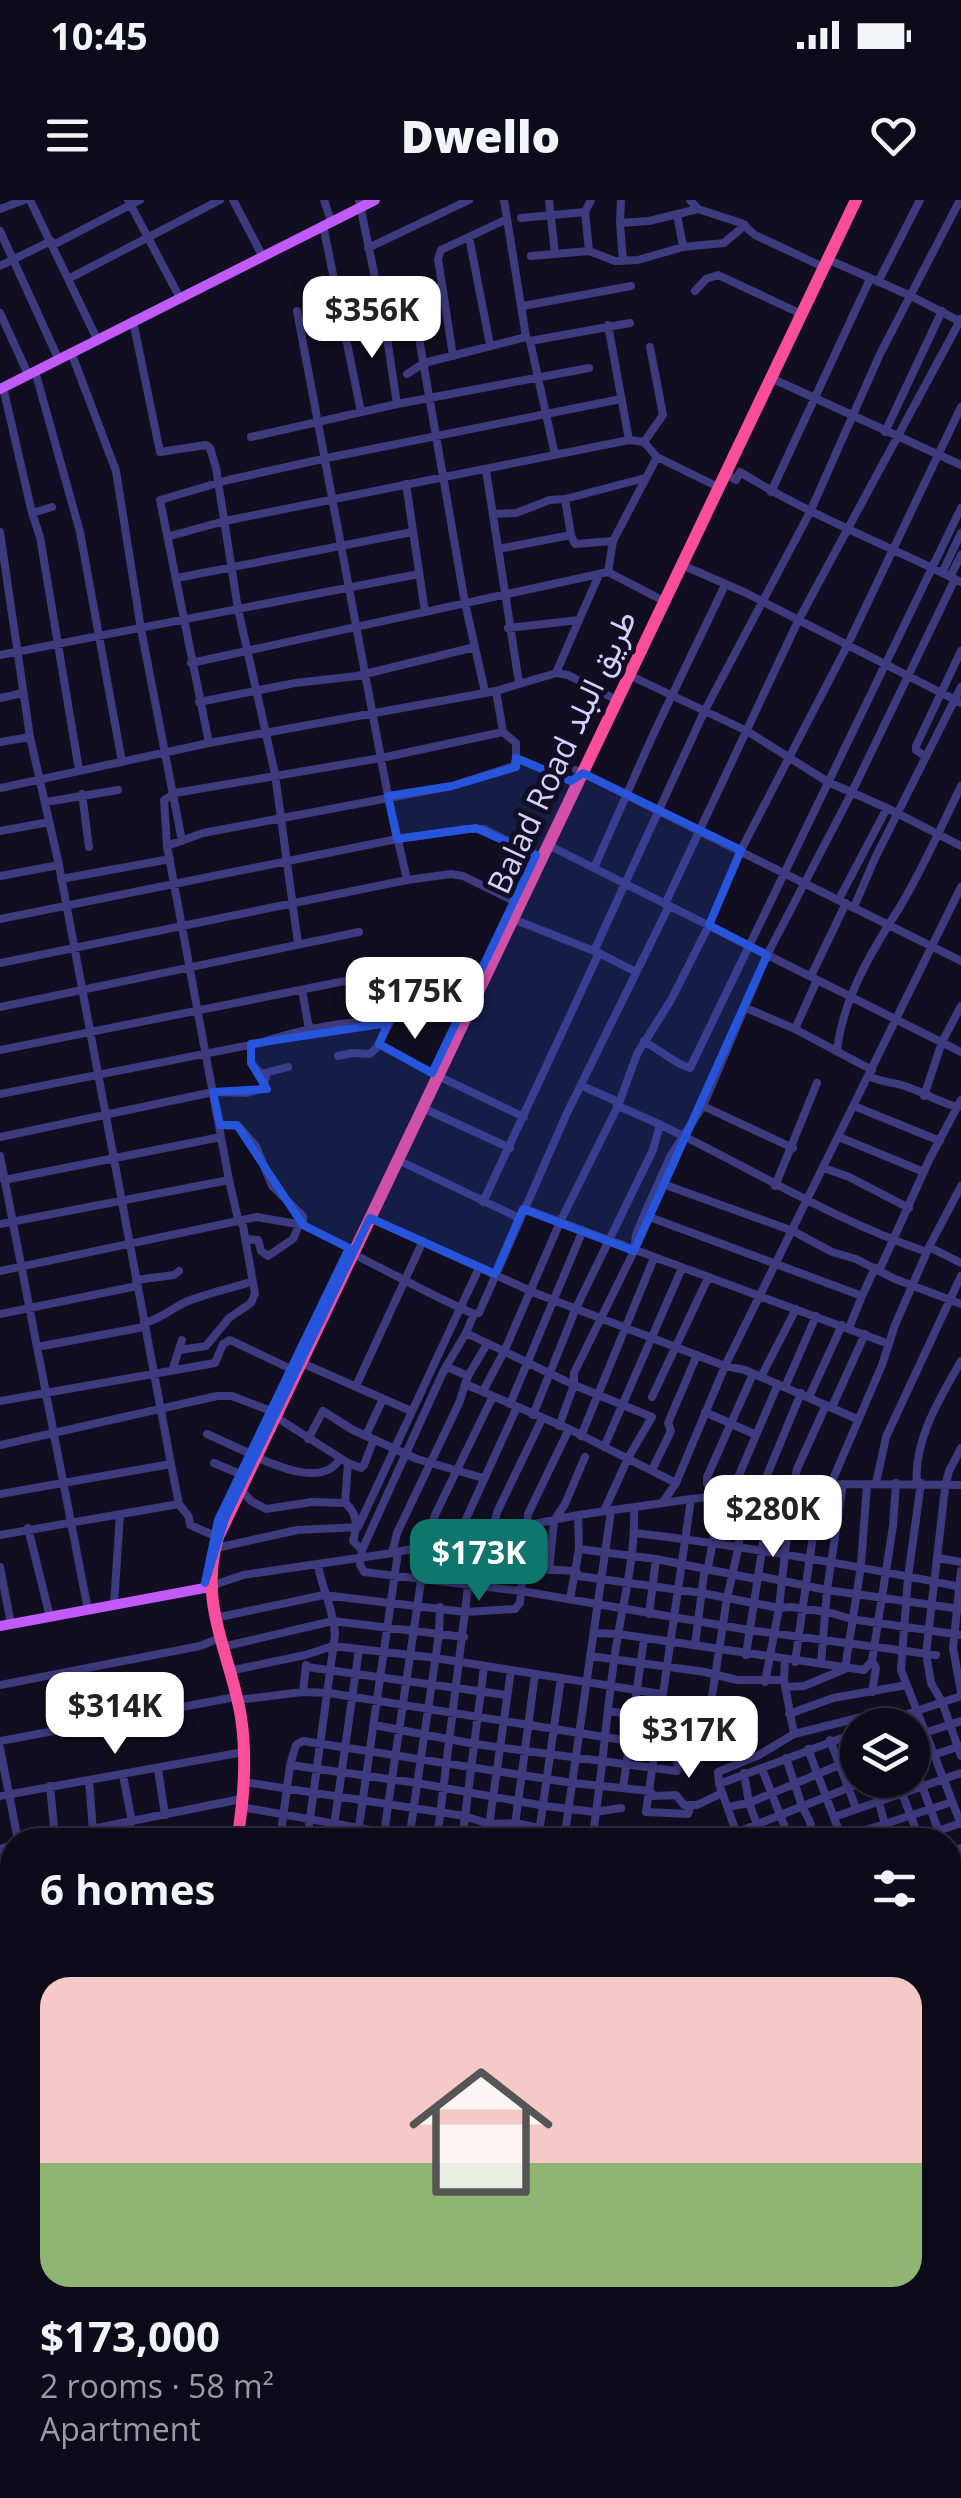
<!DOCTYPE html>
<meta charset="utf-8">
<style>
body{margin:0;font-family:"Open Sans",Vazirmatn,sans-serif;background:#1b1826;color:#f1f3f6;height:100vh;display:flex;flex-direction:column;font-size:38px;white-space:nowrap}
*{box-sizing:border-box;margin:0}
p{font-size:32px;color:#9a9aa2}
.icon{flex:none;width:55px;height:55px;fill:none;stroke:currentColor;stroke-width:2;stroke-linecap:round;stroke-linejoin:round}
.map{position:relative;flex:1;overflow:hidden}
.sheet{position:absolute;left:0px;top:1628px;width:962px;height:672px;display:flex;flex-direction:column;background:#0d0a19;border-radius:40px 40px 0 0;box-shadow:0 5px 25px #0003,0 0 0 2px #2d2b38}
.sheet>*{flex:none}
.controls{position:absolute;left:840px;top:1508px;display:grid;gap:20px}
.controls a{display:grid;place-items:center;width:90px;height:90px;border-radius:50%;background:#0d0a19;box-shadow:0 5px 25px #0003,0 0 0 2px #2d2b38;font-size:50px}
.price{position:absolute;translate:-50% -85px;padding:0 22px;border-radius:20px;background:#fff;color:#222;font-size:32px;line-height:65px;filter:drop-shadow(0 2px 5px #0008)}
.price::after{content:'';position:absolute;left:50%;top:60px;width:30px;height:22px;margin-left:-15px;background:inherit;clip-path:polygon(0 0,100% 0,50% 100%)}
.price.current{background:#0f766e;color:#fff}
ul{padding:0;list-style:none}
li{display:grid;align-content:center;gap:20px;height:530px;padding:0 40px}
li span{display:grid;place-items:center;height:310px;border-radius:30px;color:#555}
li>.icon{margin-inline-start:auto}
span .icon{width:180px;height:180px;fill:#fffc;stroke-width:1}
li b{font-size:42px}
h2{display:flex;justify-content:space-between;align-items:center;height:120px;padding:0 40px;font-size:42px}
.status{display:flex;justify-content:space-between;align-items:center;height:70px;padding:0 50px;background:#0d0a19;direction:ltr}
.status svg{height:28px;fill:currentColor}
header{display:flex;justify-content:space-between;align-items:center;height:130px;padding:0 40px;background:#0d0a19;font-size:45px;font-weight:800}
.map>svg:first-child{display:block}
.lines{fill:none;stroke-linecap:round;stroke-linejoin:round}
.minor{stroke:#3e3a7e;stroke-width:8}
.major{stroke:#c15afa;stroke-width:10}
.highway{stroke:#fa4e9d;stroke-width:12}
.marked{fill:#2654da;fill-opacity:0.2;stroke:#2654da;stroke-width:8;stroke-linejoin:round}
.labels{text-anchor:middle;stroke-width:10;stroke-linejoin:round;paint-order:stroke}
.street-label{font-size:32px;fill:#d5cffe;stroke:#110e21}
</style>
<div class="status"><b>10:45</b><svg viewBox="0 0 49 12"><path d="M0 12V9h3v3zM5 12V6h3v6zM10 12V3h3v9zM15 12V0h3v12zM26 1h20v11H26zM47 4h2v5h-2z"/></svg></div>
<header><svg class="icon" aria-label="menu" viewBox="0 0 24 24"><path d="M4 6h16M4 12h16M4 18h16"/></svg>Dwello<svg class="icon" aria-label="heart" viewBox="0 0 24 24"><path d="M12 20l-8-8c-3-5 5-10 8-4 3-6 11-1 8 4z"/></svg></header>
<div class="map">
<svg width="961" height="2298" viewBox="0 0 961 2298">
<rect width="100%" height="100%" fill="#110e21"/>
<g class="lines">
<path class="minor" d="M30,0L97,139
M128,0L180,98
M233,0L262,55
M324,0L331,21
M359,0L386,131L397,204
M504,0L526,137L530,141L555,255
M549,0L555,53
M690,0L698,9L741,23L755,35L817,64
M0,9L24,0
M585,12L589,51
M677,14L683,47
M521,18L585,12L591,0
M620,23L621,0
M323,25L361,212
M0,31L58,158
M469,37L490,145
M53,45L140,0
M368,48L469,0
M531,56L589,51L615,61L638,60L683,47L724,43L745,25
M827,59L911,96L961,122
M623,61L620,23L649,21L698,9
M0,66L51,41
M68,79L220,0
M878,82L920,0
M695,91L706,79L718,75L795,111
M523,106L631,86
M297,111L388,596L407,680
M0,113L28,174
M415,115L465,403L485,492
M133,121L160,252L206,245L210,248L216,268L238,409L275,574L298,744
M608,125L629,240
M530,141L630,123
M71,152L116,271L141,429L182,641
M453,156L438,59L441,50L507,19
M35,171L80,332L122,562
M407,174L424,163L526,137
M771,178L961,265
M3,187L32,313L40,337L79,570
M885,232L942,111
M251,237L397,204L589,168
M644,242L663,215L650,147
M657,257L613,341L608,372L658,398
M486,270L519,483
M725,274L736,280L740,272C811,316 887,345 961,382
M406,284L425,412
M771,292L870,79
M565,299L571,335
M32,313L52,307
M493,314L516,313L550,300L565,299L645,278
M0,332L30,537L59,665L171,1264L179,1304L189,1317L190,1325L213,1335
M170,336L225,321L629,240L644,242L657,257L712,284
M498,349L571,335L575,344L613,341
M682,365L744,392L961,503
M942,373L961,333
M950,377L961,355
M177,378L412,332
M508,428L579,420L599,375
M0,455L419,374
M191,463L608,372
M556,473L579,420
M629,475L747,531L828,582L887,608L961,646
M496,491L503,532L516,543V558L571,581
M0,498L23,493
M199,502L295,483L357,476L475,447
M0,542L30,537
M209,543L160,300L228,280L327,258L621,199
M926,557L916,550V546L961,451
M576,570L961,761
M0,588L209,543L496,491L556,473L568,475L611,497
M82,594L89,647
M46,602L118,590
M0,631L49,622
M548,645L961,852
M167,646L203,633L452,586L514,566L516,558
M594,668L653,535L725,385
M0,676L59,665
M61,679L170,659
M839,699L887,608
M665,704L798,421L961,119
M854,707L875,658L961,487
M0,719L397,639L466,629H484L536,655
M594,751L705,510L810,312L880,154L959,2
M599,753L636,772
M0,763L407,680L451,674L463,676L514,701
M811,776L846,703
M302,790L308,824L313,830
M0,807L359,732
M746,808L795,829L872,870
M795,829L817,780
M644,841L678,863L690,868L961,308
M251,844V863L261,874L288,867
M379,844L432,873
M0,850L385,773L483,767
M837,850C843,799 871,752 898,710C922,671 941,627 961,586
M338,856L352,853L370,854L377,847L416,772
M438,876L524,917
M869,876C882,883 896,882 910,888C927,894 940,903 958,907
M582,886L614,900L618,906C724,950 818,1015 927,1052
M0,894L260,843C293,831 354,818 388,823
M924,896L942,842L961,806
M703,906L793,948
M854,906L940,941
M423,908L510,948
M220,925L238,926L256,946L272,986L303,1016V1025
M0,937L213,892L247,893L263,888L266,876
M839,937L924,972
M0,956L88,1410
M398,960L519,1018
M824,968L849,977L909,1008
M4,980L221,937
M660,983L793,1031L832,1052L856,1059L895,1079L961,1104
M775,986L817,883
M483,1002L599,753L513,719
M525,1009L889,1144
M644,1015L862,1096L849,1128
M370,1018L535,1093L725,1166L745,1170L857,1219
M0,1024L229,980
M246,1039L258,1040L261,1051L268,1056L293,1039L299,1025
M929,1047L961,1063
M353,1054C394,1074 432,1096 474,1114L479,1113L567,913L669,706
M0,1071L257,1017L303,1025L349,1048
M879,1071L930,958L961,900
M136,1080L174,1075L179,1071
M862,1096L875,1068
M0,1114L137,1086
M474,1114L466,1133L574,1185L559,1226
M144,1123C162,1119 173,1107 188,1101C209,1093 231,1088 251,1082
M37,1147L144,1127
M180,1150L206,1146L229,1118L251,1103L255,1094L243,1026L238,1019L229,980L167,646L164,600L175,593L381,558L503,532
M302,1163L411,1211
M173,1168L182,1140
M445,1170L447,1167L468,1176L465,1184
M468,1176L487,1144
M761,1177L796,1109
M356,1186L423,1041
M785,1187L816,1116
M483,1191L504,1152L560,1022L618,906L637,854L671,800L709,725L741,650L847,446L961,207
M652,1197L708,1078
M809,1197L842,1125
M0,1201L215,1163L223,1144L230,1140L291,1169
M510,1204L583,1030
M832,1207L865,1134
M705,1212L754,1234
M533,1215L576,1108L653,950L660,924
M276,1217L348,1263L345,1303C358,1313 357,1327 353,1341L362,1350L360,1365L364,1372L521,1391L749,1430L936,1455
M207,1234L251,1254
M366,1235L383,1199
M581,1236L654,1058
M308,1239L323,1211L353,1230L417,1259L483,1278
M0,1245L217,1196H232L271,1211
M604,1247L682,1068
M961,1248L949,1271L945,1288L926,1454L931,1483L942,1502L961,1556
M256,1257C279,1267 325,1287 340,1258
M214,1263L240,1274
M348,1263L361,1268L364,1265L374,1239
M652,1270L671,1231L668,1223L697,1155
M876,1283L886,1237L961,1076
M917,1283C913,1241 941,1196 961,1161
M921,1283L908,1377L901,1470L961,1624
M830,1286L882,1165L895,1125L929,1047L961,986
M240,1288L251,1301L266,1309L312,1302L345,1303
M760,1292L801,1193
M0,1294L171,1264
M730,1296L778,1184
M691,1299L646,1612L688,1614L691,1605
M663,1302L676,1283L725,1166L961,687
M604,1311L628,1258L652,1217L574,1185V1173L634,1051L636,1035L644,1015L671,955L703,906L767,755L851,594L955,379
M28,1328L50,1417
M635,1333C745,1346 852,1365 961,1387
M492,1334L497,1312L542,1219
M0,1335L179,1304
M456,1341L517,1207
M216,1348L297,1330L358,1327L479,1068
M579,1349L656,1359L756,1379L759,1376L827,1390L961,1409
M362,1350L444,1170L466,1133
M392,1353L397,1333L460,1201L465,1184L569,1229L676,1283
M938,1358L961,1362
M0,1367L11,1424
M523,1368L576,1371L579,1376L702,1393L779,1408L791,1407L828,1412L851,1419L961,1435
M549,1370L554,1321L565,1304L585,1257
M961,1371L953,1448L961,1492
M211,1386L243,1375L392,1353L578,1315L691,1299L843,1284L961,1285
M570,1399L579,1349L578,1315
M114,1405L120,1314
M649,1414L656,1359
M215,1418L324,1395L465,1412L515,1409L520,1403L528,1314L569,1229
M594,1433L618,1434L864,1470L872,1461L893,1326L896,1283
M695,1445L704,1374L708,1368C712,1341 725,1307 707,1284V1277L753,1174
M222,1447L333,1421L464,1437
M746,1455L771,1291
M590,1456L705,1472L737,1480H784
M785,1460L784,1480L794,1534
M872,1461L876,1468L872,1492
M795,1462L820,1286
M821,1464L827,1390L843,1284
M307,1467L506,1495
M229,1471L305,1455L333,1446L436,1458L661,1494
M765,1482L779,1408L792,1289L797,1269L826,1205
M0,1485L200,1446L215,1440
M786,1487L804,1486L845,1469L861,1366L867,1284
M303,1492L306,1465
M712,1496L727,1398L739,1345L742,1294
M237,1500L303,1492L329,1493L629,1541L686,1546
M608,1511L691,1523
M789,1514L833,1498L907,1485
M374,1525L475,1544L677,1571L679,1545
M875,1525L961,1496
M912,1537L961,1521
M830,1540L856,1608
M0,1541L230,1498
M0,1548L18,1640
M808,1549L842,1639
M786,1558L802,1606L811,1624L804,1640
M912,1559L942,1640
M912,1562L960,1546
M290,1565L417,1583L545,1606L595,1612L621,1608
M158,1569L165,1615
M762,1569L790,1640
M744,1573L749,1603L763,1640
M123,1575L132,1622
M89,1580L93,1631
M873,1580L885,1625L893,1640
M897,1580L920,1640
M244,1582L465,1616L489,1624L516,1623L566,1634L631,1636L637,1640
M719,1584L858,1532
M50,1586L55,1636
M623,1588L644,1439
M0,1596L238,1553
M241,1607L427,1640
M728,1607L749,1603L858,1557
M834,1617L961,1573
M238,1633L286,1640
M37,1640L236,1600
M280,1640L290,1565L296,1545L303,1541L573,1583L650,1591L654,1596L676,1595L684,1605H697L722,1593
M307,1640L335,1435C334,1410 322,1389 318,1365
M332,1640L359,1449
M357,1640L398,1352
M383,1640L426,1347L435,1315L493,1196
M409,1640L439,1434L440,1407
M437,1640L474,1338
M462,1640L484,1467
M487,1640L511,1470
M513,1640L535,1474
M538,1640L561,1478
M564,1640L611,1311
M592,1640C602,1578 606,1516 615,1454C622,1405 636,1357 634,1308
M718,1640L868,1580
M739,1640L719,1584L718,1572L759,1555L794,1534L870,1515L873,1525
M835,1640L952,1602
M911,1640L961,1623
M0,1649L12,1645
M950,1653L961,1648
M950,1658L961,1688
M0,1688L12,1690
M950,1704L961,1703
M0,1721L12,1724
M950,1730L961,1754
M950,1730L961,1726
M0,1774L7,1766H12
M950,1781L961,1777
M950,1796L961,1824
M0,1819L12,1804
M950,1834L961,1830
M0,1850L12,1857
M950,1859L961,1888
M0,1873L12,1863
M950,1910L961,1906
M0,1922L3,1914L12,1906
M950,1927L961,1954
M950,1964L961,1958
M950,1985L961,2014
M950,2040L961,2035
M0,2046L12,2049
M950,2056L961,2082
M950,2093L961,2089
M950,2125L961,2151
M0,2126L12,2073
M0,2132L12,2131
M0,2140L12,2146
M950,2193L961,2227
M0,2201H12
M950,2250L961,2245
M950,2261L961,2295
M124,2288L135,2298
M202,2288L206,2298
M268,2288L270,2298
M279,2288L281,2298
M308,2288L310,2298
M384,2288L388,2298
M596,2288L600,2298
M649,2288L652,2298
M726,2288L732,2298
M779,2288L782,2298
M802,2288L806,2298
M856,2288L860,2298
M933,2288L937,2298
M258,2298L256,2288H259
M543,2298L564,2288
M612,2298L640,2288
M678,2298L710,2288
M748,2298L777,2288
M820,2298L848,2288
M884,2298L913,2288"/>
<path class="major" d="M0,189L375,0
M0,1426L210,1387
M516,2288L532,2298
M0,2292L33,2288"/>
<path class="highway" d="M237,1640C244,1600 247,1558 241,1517C230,1452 198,1405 218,1337L856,0
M85,2298L91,2288"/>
</g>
<path class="marked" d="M516,558L571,581L583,573L741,650L709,725L767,755L634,1051L523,1009L495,1074L370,1018L225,1319L205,1383L218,1320L349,1048L303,1025L237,925H220L213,892L267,889L251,863V844L388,823L379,844L432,873L536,655L476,628L397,639L388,596L452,586L516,567Z"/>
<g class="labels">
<g class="street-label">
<text transform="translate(562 552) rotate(-65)" y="11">Balad Road طريق البلد</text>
</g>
</g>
</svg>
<div class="controls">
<a><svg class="icon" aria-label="layers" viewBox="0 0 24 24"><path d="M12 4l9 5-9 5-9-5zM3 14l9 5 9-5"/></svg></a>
</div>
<b class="price" style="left:372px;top:161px">$356K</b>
<b class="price" style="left:415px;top:842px">$175K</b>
<b class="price" style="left:773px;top:1360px">$280K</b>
<b class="price current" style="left:479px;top:1404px">$173K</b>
<b class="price" style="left:115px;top:1557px">$314K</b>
<b class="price" style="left:689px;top:1581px">$317K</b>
<section class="sheet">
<h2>6 homes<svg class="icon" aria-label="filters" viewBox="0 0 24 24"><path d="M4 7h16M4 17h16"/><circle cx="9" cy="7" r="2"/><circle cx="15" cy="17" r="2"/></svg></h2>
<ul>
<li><span style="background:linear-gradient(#f6c9c9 60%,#8fb573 0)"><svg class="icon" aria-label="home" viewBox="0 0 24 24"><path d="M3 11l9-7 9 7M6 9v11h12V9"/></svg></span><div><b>$173,000</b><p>2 rooms · 58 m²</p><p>Apartment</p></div></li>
</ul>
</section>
</div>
